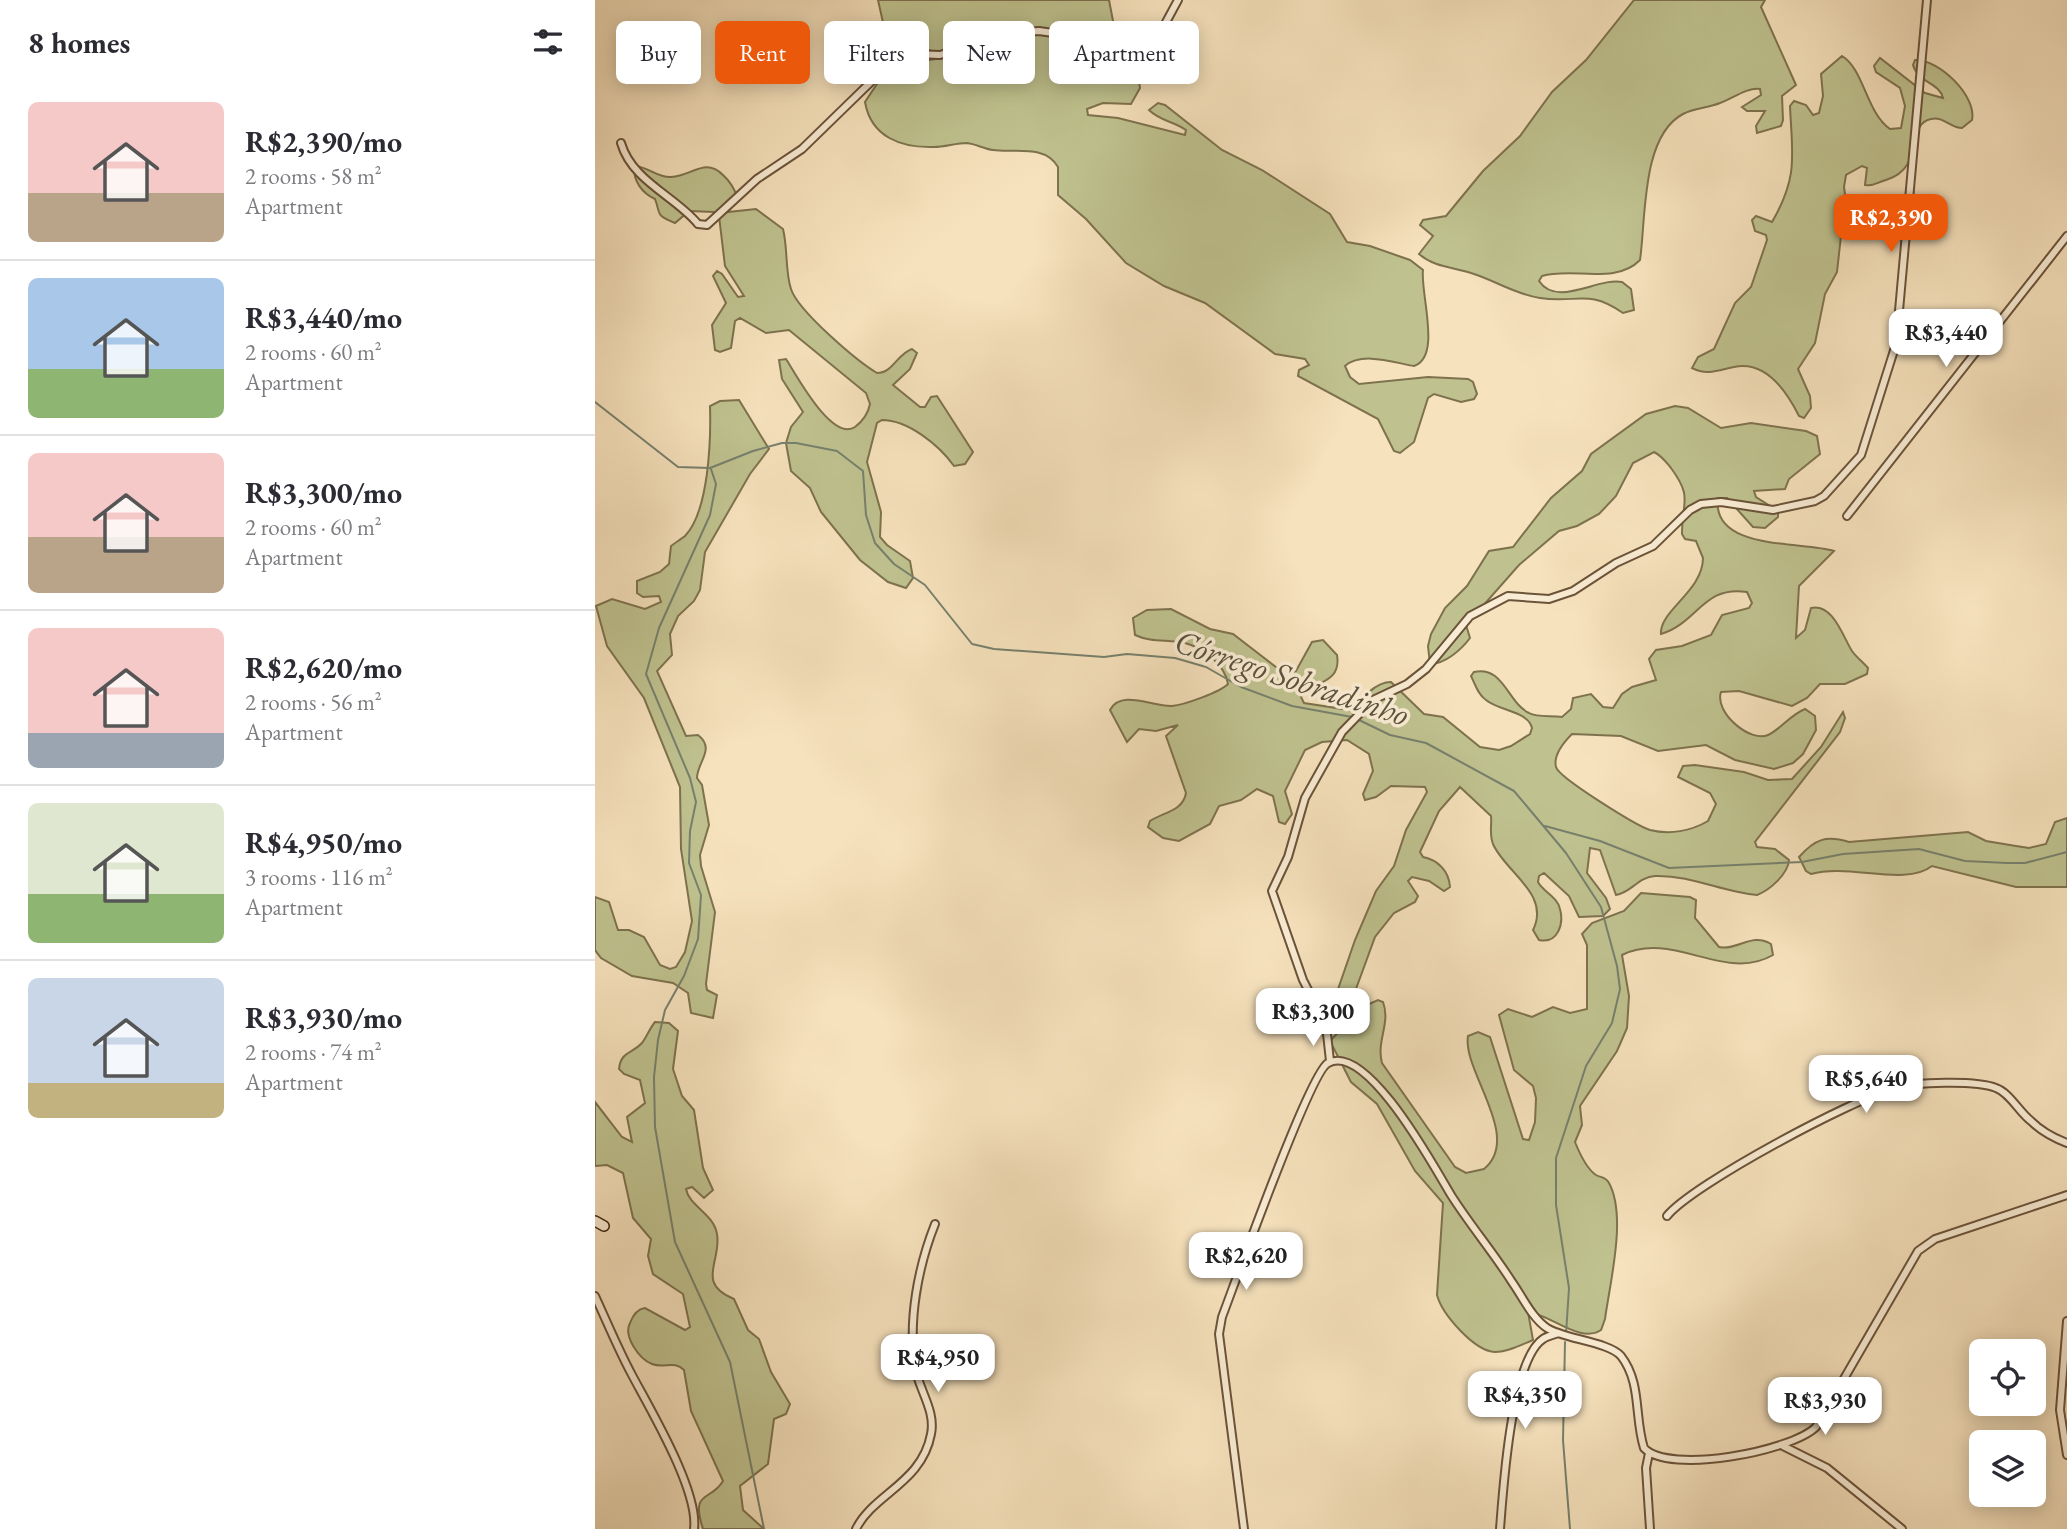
<!DOCTYPE html>
<meta charset="utf-8">
<style>
body{margin:0;font-family:"EB Garamond",serif;background:#f7f7f7;color:#2b2b33;height:100vh;display:flex;flex-direction:column;font-size:26px;white-space:nowrap}
*{box-sizing:border-box;margin:0}
p{font-size:23px;color:#7c7c81}
.icon{flex:none;width:38px;height:38px;fill:none;stroke:currentColor;stroke-width:2;stroke-linecap:round;stroke-linejoin:round}
.map{position:relative;flex:1;overflow:hidden}
.details{display:flex;flex-direction:column;background:#fff;width:595px}
.details>*{flex:none}
.top-card{position:absolute;left:21px;top:21px;width:665px;height:63px;display:flex;gap:14px}
.controls{position:absolute;left:1374px;top:1339px;display:grid;gap:14px}
.controls a{display:grid;place-items:center;width:77px;height:77px;border-radius:10px;background:#fff;box-shadow:0 4px 18px #0003;font-size:35px}
.price{position:absolute;translate:-50% -60px;padding:0 16px;border-radius:14px;background:#fff;color:#222;font-size:23px;line-height:46px;filter:drop-shadow(0 2px 4px #0008)}
.price::after{content:'';position:absolute;left:50%;top:42px;width:21px;height:16px;margin-left:-10px;background:inherit;clip-path:polygon(0 0,100% 0,50% 100%)}
.price.active{background:#ea580c;color:#fff}
ul{padding:0;list-style:none}
li{display:flex;align-items:center;gap:21px;height:175px;padding:0 28px}
li+li{border-top:2px solid #e1e1e2}
li span{display:grid;place-items:center;flex:none;width:196px;height:140px;border-radius:10px;color:#555}
li>.icon{margin-inline-start:auto}
span .icon{width:84px;height:84px;fill:#fffc;stroke-width:1}
li b{font-size:30px}
h2{display:flex;justify-content:space-between;align-items:center;height:84px;padding:0 28px;font-size:30px}
.pill{padding:0 24px;border-radius:10px;background:#fff;box-shadow:0 4px 18px #0003;font-size:24px;line-height:63px}
.pill.active{background:#ea580c;color:#fff}
main{display:flex;flex:1;min-height:0}
.map>svg:first-child{display:block}
.green{fill:#bfc28f;stroke:#7e724e;stroke-width:2}
.lines{fill:none;stroke-linecap:round;stroke-linejoin:round}
.stream{stroke:#77806d;stroke-width:2}
.street-casing{stroke:#6b5339;stroke-width:10}
.secondary-casing{stroke:#3d230d;stroke-width:12}
.street{stroke:#f9ecd4;stroke-width:6}
.secondary{stroke:#f9ecd4;stroke-width:9}
.labels{text-anchor:middle;stroke-width:7;stroke-linejoin:round;paint-order:stroke}
.water-label{font-size:33px;font-style:italic;fill:#5a523d;stroke:#f9ecd4}
</style>
<main>
<section class="details">
<h2>8 homes<svg class="icon" aria-label="filters" viewBox="0 0 24 24"><path d="M4 7h16M4 17h16"/><circle cx="9" cy="7" r="2"/><circle cx="15" cy="17" r="2"/></svg></h2>
<ul>
<li><span style="background:linear-gradient(#f6c9c9 65%,#b9a48a 0)"><svg class="icon" aria-label="home" viewBox="0 0 24 24"><path d="M3 11l9-7 9 7M6 9v11h12V9"/></svg></span><div><b>R$2,390/mo</b><p>2 rooms · 58 m²</p><p>Apartment</p></div></li>
<li><span style="background:linear-gradient(#a9c7e8 65%,#8fb573 0)"><svg class="icon" aria-label="home" viewBox="0 0 24 24"><path d="M3 11l9-7 9 7M6 9v11h12V9"/></svg></span><div><b>R$3,440/mo</b><p>2 rooms · 60 m²</p><p>Apartment</p></div></li>
<li><span style="background:linear-gradient(#f6c9c9 60%,#b9a48a 0)"><svg class="icon" aria-label="home" viewBox="0 0 24 24"><path d="M3 11l9-7 9 7M6 9v11h12V9"/></svg></span><div><b>R$3,300/mo</b><p>2 rooms · 60 m²</p><p>Apartment</p></div></li>
<li><span style="background:linear-gradient(#f6c9c9 75%,#9aa5b1 0)"><svg class="icon" aria-label="home" viewBox="0 0 24 24"><path d="M3 11l9-7 9 7M6 9v11h12V9"/></svg></span><div><b>R$2,620/mo</b><p>2 rooms · 56 m²</p><p>Apartment</p></div></li>
<li><span style="background:linear-gradient(#dfe7d0 65%,#8fb573 0)"><svg class="icon" aria-label="home" viewBox="0 0 24 24"><path d="M3 11l9-7 9 7M6 9v11h12V9"/></svg></span><div><b>R$4,950/mo</b><p>3 rooms · 116 m²</p><p>Apartment</p></div></li>
<li><span style="background:linear-gradient(#c9d6e8 75%,#c2b280 0)"><svg class="icon" aria-label="home" viewBox="0 0 24 24"><path d="M3 11l9-7 9 7M6 9v11h12V9"/></svg></span><div><b>R$3,930/mo</b><p>2 rooms · 74 m²</p><p>Apartment</p></div></li>
</ul>
</section>
<div class="map">
<svg width="1472" height="1529" viewBox="0 0 1472 1529">
<rect width="100%" height="100%" fill="#f6e2bd"/>
<filter id="stains"><feTurbulence type="fractalNoise" baseFrequency=".00286" numOctaves="4"/><feColorMatrix values="0 0 0 0 .2 0 0 0 0 .09 0 0 0 0 .02 0 0 0 .5 -.17"/></filter>
<radialGradient id="worn" r=".72"><stop offset=".6" stop-color="#630" stop-opacity="0"/><stop offset="1" stop-color="#630" stop-opacity=".3"/></radialGradient>
<path class="green" d="M283,0H514L523,47L518,51L483,30L454,29L455,35C481,59 540,45 545,88L536,104L508,103L492,109L493,115L523,118L590,135L591,130C578,121 565,121 554,110L563,103L570,105L627,150L667,170L735,214L752,242L775,246L815,260L828,270C825,293 847,357 819,366C800,363 767,351 750,366L755,377L764,384L833,377L873,379L878,382L882,394L879,399L866,402L839,394L833,398L819,442L805,453L799,451L783,419L703,376L704,370L714,365L710,359L680,354L610,303L569,286L531,263L491,219L463,195V167C450,144 419,153 398,150C389,149 381,144 372,143C361,143 350,147 339,147C306,148 276,137 270,102L290,72L308,79L313,77L310,66L314,63L354,57L291,36Z
M1039,0H1170L1166,7L1201,85L1187,96L1188,120L1186,126L1162,133L1161,126L1170,111H1152L1147,107L1166,95L1165,89C1152,87 1137,99 1125,103C1113,108 1099,108 1088,114C1046,136 1051,220 1045,260C1021,285 977,267 947,276L944,281C962,308 1003,277 1027,282L1036,289L1039,310L1028,313C992,288 982,304 945,298C920,294 903,282 879,274C860,267 840,268 824,254L838,236L825,225L828,220L851,216L888,171L925,136L957,92L991,60Z
M1247,56C1269,69 1271,112 1295,129L1306,128L1310,106L1305,88L1281,72L1279,66L1285,58L1330,93L1348,98C1344,82 1323,83 1318,65L1320,60C1344,59 1382,96 1377,120L1367,128C1356,128 1348,116 1336,119C1310,124 1331,168 1291,180C1283,182 1278,187 1270,185L1272,168L1267,166L1251,175L1249,187L1253,216L1246,236L1242,272L1230,294L1220,343L1203,369L1215,396L1216,408L1209,418L1204,416C1192,392 1171,360 1139,367C1124,370 1112,376 1097,368L1103,357L1119,349L1140,303L1156,287L1172,240L1171,235L1160,231L1157,220L1161,216L1177,222C1204,176 1197,154 1195,106L1199,101L1211,105L1218,115L1224,113L1228,96L1226,74Z
M39,166C52,166 63,178 76,177C97,176 110,157 128,175C136,182 140,190 143,199L133,212L161,209L188,229C193,249 190,271 196,289C203,311 262,361 282,373C298,373 302,354 317,349L322,353L315,369L298,385L325,407H330L336,397L342,396L378,452L370,464L359,466C344,445 313,420 287,420L282,423L272,462L286,512L285,537L292,545L315,561L318,578L311,588L293,582L265,560L226,512L215,488L196,471L191,443L196,427L208,412L187,379L184,360L191,359C202,376 237,442 260,427C268,421 273,414 275,404L271,393L194,330L171,333L145,318L140,321L136,348L125,352L120,350L117,325L131,303L118,276L122,271L127,274L143,297L149,296L130,266L124,216L119,212L94,211L80,223C60,215 66,215 60,199C47,193 38,181 39,166Z
M144,400L174,449L155,474L110,552L105,590L99,601L83,616L75,634L77,655L62,671L91,736L103,735C121,749 102,762 102,778L107,785L114,825L105,855L106,866L120,912L111,984L112,990L122,995L118,1018L96,1013L93,993L78,983L37,976L6,958L0,950V897L14,902L23,930H34L49,937L65,965L75,969L81,967L90,952L97,921L86,849L85,787L49,698L12,646L1,606L17,599L50,609L66,602L64,596L48,597L42,593V581L65,572L74,564L76,546C80,543 86,539 90,536C114,511 116,439 115,406L125,401Z
M1080,406L1093,408L1126,428L1156,423L1211,431L1222,436L1225,454L1194,479L1190,489L1159,491L1161,497L1183,511V517L1170,528L1158,527L1132,498H1123C1116,551 1207,541 1239,551L1204,586L1201,638L1210,630L1216,608C1238,603 1248,637 1257,651C1262,658 1268,662 1273,668L1272,674L1250,684H1225L1212,698L1197,706L1144,691L1126,692C1119,713 1156,743 1173,735C1186,729 1195,715 1210,709L1220,716L1221,730L1208,754L1198,763L1179,769L1140,760L1111,745L1063,751L1026,736L977,734C969,742 958,755 961,767C964,778 1042,826 1055,830C1075,835 1096,831 1113,821L1121,804L1115,793L1083,777L1088,766L1100,765L1149,772L1173,780L1197,779L1226,747L1248,712L1250,718L1245,732L1160,842L1162,847L1180,849L1194,860C1193,874 1175,890 1162,895C1127,892 1097,875 1060,876C1043,877 1036,893 1021,895L1005,850L995,848L992,873L1011,898L1015,909L1008,916L984,917L974,896L949,873L944,876L943,882C948,892 962,896 965,909C969,924 963,944 944,940L938,930C956,894 910,872 898,844C894,834 897,825 896,816L865,787L844,811L825,852L828,857C843,860 854,871 855,887L849,891L834,881L817,877L813,881L823,896L820,902L799,913L780,937L754,1008L742,1022L738,1017L740,998L760,940L781,891L799,866L811,830L832,792L830,787L796,786L781,797L770,800L768,794L778,771L774,754L752,740L727,742L710,750L690,791L697,814L690,824L684,822L678,796L662,789L646,800L624,806L615,824L584,841L568,838L553,827L555,821C569,812 588,811 591,793L571,736L583,725L561,731L544,729L532,742L515,710C526,689 558,707 577,706C589,705 625,692 633,684C630,665 609,648 590,643C573,639 557,643 540,635L538,618L552,610L576,609L615,629L638,634L690,674L701,671L717,642L728,640L742,655C747,685 716,681 706,697L709,703L761,711C764,698 782,682 796,682L829,714L848,717L885,747L904,750L916,746L935,734L937,728C933,711 904,711 891,700C883,695 880,684 876,676L879,672C908,665 913,703 934,713C943,718 957,715 967,717L976,709L978,698L996,694L1008,707L1018,708L1027,694L1037,687L1061,680L1054,659L1061,650L1087,646L1116,635L1127,615L1154,608L1157,603L1152,592C1108,585 1103,623 1066,634C1064,611 1108,591 1108,558L1101,541L1090,539L1087,534C1087,501 1098,498 1076,468C1070,461 1067,456 1059,452L1038,463L1021,496L1004,514L982,526L964,531L924,565L871,625L875,638C866,650 850,664 835,664L833,646L836,634L850,608L872,586L894,551L918,547L956,498L987,471L996,454L1051,414Z
M1472,818V887H1421L1337,866C1310,887 1254,863 1216,874L1211,871L1204,857C1220,839 1231,835 1254,842L1373,832L1391,841L1421,846L1434,848L1451,844L1460,822Z
M1046,893L1095,897L1101,900L1100,918L1124,947C1142,951 1157,932 1176,944L1178,955C1130,983 1078,930 1027,955L1034,996L1032,1028L1022,1051L985,1106L987,1125L980,1142C984,1152 992,1169 1001,1175C1006,1178 1010,1176 1014,1183C1032,1216 1015,1282 1010,1319L1006,1330C985,1344 955,1314 933,1312L938,1340C926,1345 913,1352 900,1352C879,1351 847,1314 842,1295L848,1203L820,1171L782,1104L756,1082L735,1041L767,1007L783,1000L788,1002C796,1023 781,1041 787,1063L860,1167L871,1173L889,1169C928,1137 867,1071 873,1036L883,1032L895,1037L928,1139L934,1140L940,1122L941,1098L938,1086L919,1070L904,1015L913,1009L937,1017L958,1007L975,1013L992,1009V945L987,934L997,923L1029,911Z
M60,1022L74,1023L83,1031L78,1069L87,1096L99,1110L108,1168L118,1190L109,1198L97,1187L91,1189C94,1206 119,1214 122,1234C127,1261 100,1283 139,1299L153,1330L164,1339L176,1372L195,1404L191,1414L179,1419L173,1464L145,1486L148,1510L169,1529H108C95,1489 116,1502 128,1481L96,1411L89,1370C79,1360 69,1369 57,1364C44,1359 28,1336 35,1323C38,1315 42,1309 50,1308L90,1330L95,1327L88,1294L58,1274L53,1256L56,1239L38,1218L28,1173L12,1165L0,1166V1102L27,1137L37,1142L32,1117L50,1103L45,1080L29,1074L24,1069C26,1051 37,1054 47,1043C52,1036 55,1028 60,1022Z"/>
<g class="lines">
<path class="stream" d="M0,402L83,467L115,468L158,451L187,443H201L242,451L268,471L271,515L280,543L299,564L330,585L377,644L399,649L509,657L532,654L580,658L611,667L646,687L697,706L757,717
M116,469L121,484L115,515L64,628L51,674L95,778L101,802L95,831L94,863L106,895L103,939L89,976L70,1010L63,1040L59,1077L60,1127L80,1242L135,1362L169,1529
M762,719L795,735L831,743L919,791L971,853L1006,907L1022,966L1025,989L1017,1023L991,1066L961,1158V1205L974,1288L971,1334
M950,826L1005,841L1074,868L1207,862L1248,854L1324,849L1370,861L1412,863H1430L1472,852
M970,1342L968,1440L975,1529"/>
<g class="street-casing">
<path id="street" d="M26,143C37,181 80,196 103,224L112,225L162,179L207,149L283,75L320,54L345,55L415,33L444,31L479,36L520,56L534,57L563,37L583,0
M1252,516L1472,236
M735,1061L731,1025L708,980L677,891L693,857L710,798L747,732L778,700L812,684L831,669L875,616L913,596L954,599L978,591L1021,563L1058,546L1095,510L1106,504L1126,502L1178,510L1220,501L1229,496L1266,455L1301,344L1332,0
M1072,1216C1098,1184 1258,1099 1300,1088C1319,1082 1382,1080 1401,1088C1415,1093 1424,1112 1436,1121C1446,1131 1459,1138 1472,1143
M0,1296C12,1322 23,1349 37,1375C55,1409 104,1491 99,1529
M1472,1321L1465,1410L1472,1455
M1188,1446L1232,1468L1307,1529
M1054,1453L1051,1468L1055,1529
M261,1529C278,1494 327,1483 336,1434C341,1410 323,1389 320,1366C313,1320 323,1267 340,1224
M649,1529L624,1334L627,1317C640,1283 715,1072 733,1063C772,1042 839,1167 856,1195C875,1225 898,1252 917,1282C927,1296 937,1318 952,1328C969,1339 1014,1342 1026,1356C1047,1383 1039,1417 1049,1448C1074,1475 1197,1451 1221,1427L1323,1251L1340,1239L1472,1195
M905,1529C908,1491 916,1360 948,1339C952,1336 959,1335 963,1333"/>
</g>
<g class="secondary-casing">
<path id="secondary" d="M0,1221L9,1226"/>
</g>
<use href="#street" class="street"/>
<use href="#secondary" class="secondary"/>
</g>
<g class="labels">
<g class="water-label">
<text transform="translate(697 677) rotate(18)" y="12">Córrego Sobradinho</text>
</g>
</g>
<rect width="100%" height="100%" filter="url(#stains)"/>
<rect width="100%" height="100%" fill="url(#worn)"/>
</svg>
<div class="controls">
<a><svg class="icon" aria-label="locate" viewBox="0 0 24 24"><circle cx="12" cy="12" r="6"/><path d="M12 2v4M12 18v4M2 12h4M18 12h4"/></svg></a>
<a><svg class="icon" aria-label="layers" viewBox="0 0 24 24"><path d="M12 4l9 5-9 5-9-5zM3 14l9 5 9-5"/></svg></a>
</div>
<b class="price active" style="left:1296px;top:254px">R$2,390</b>
<b class="price" style="left:1351px;top:369px">R$3,440</b>
<b class="price" style="left:718px;top:1048px">R$3,300</b>
<b class="price" style="left:1271px;top:1115px">R$5,640</b>
<b class="price" style="left:651px;top:1292px">R$2,620</b>
<b class="price" style="left:343px;top:1394px">R$4,950</b>
<b class="price" style="left:930px;top:1431px">R$4,350</b>
<b class="price" style="left:1230px;top:1437px">R$3,930</b>
<div class="top-card">
<a class="pill">Buy</a>
<a class="pill active">Rent</a>
<a class="pill">Filters</a>
<a class="pill">New</a>
<a class="pill">Apartment</a>
</div>
</div>
</main>
